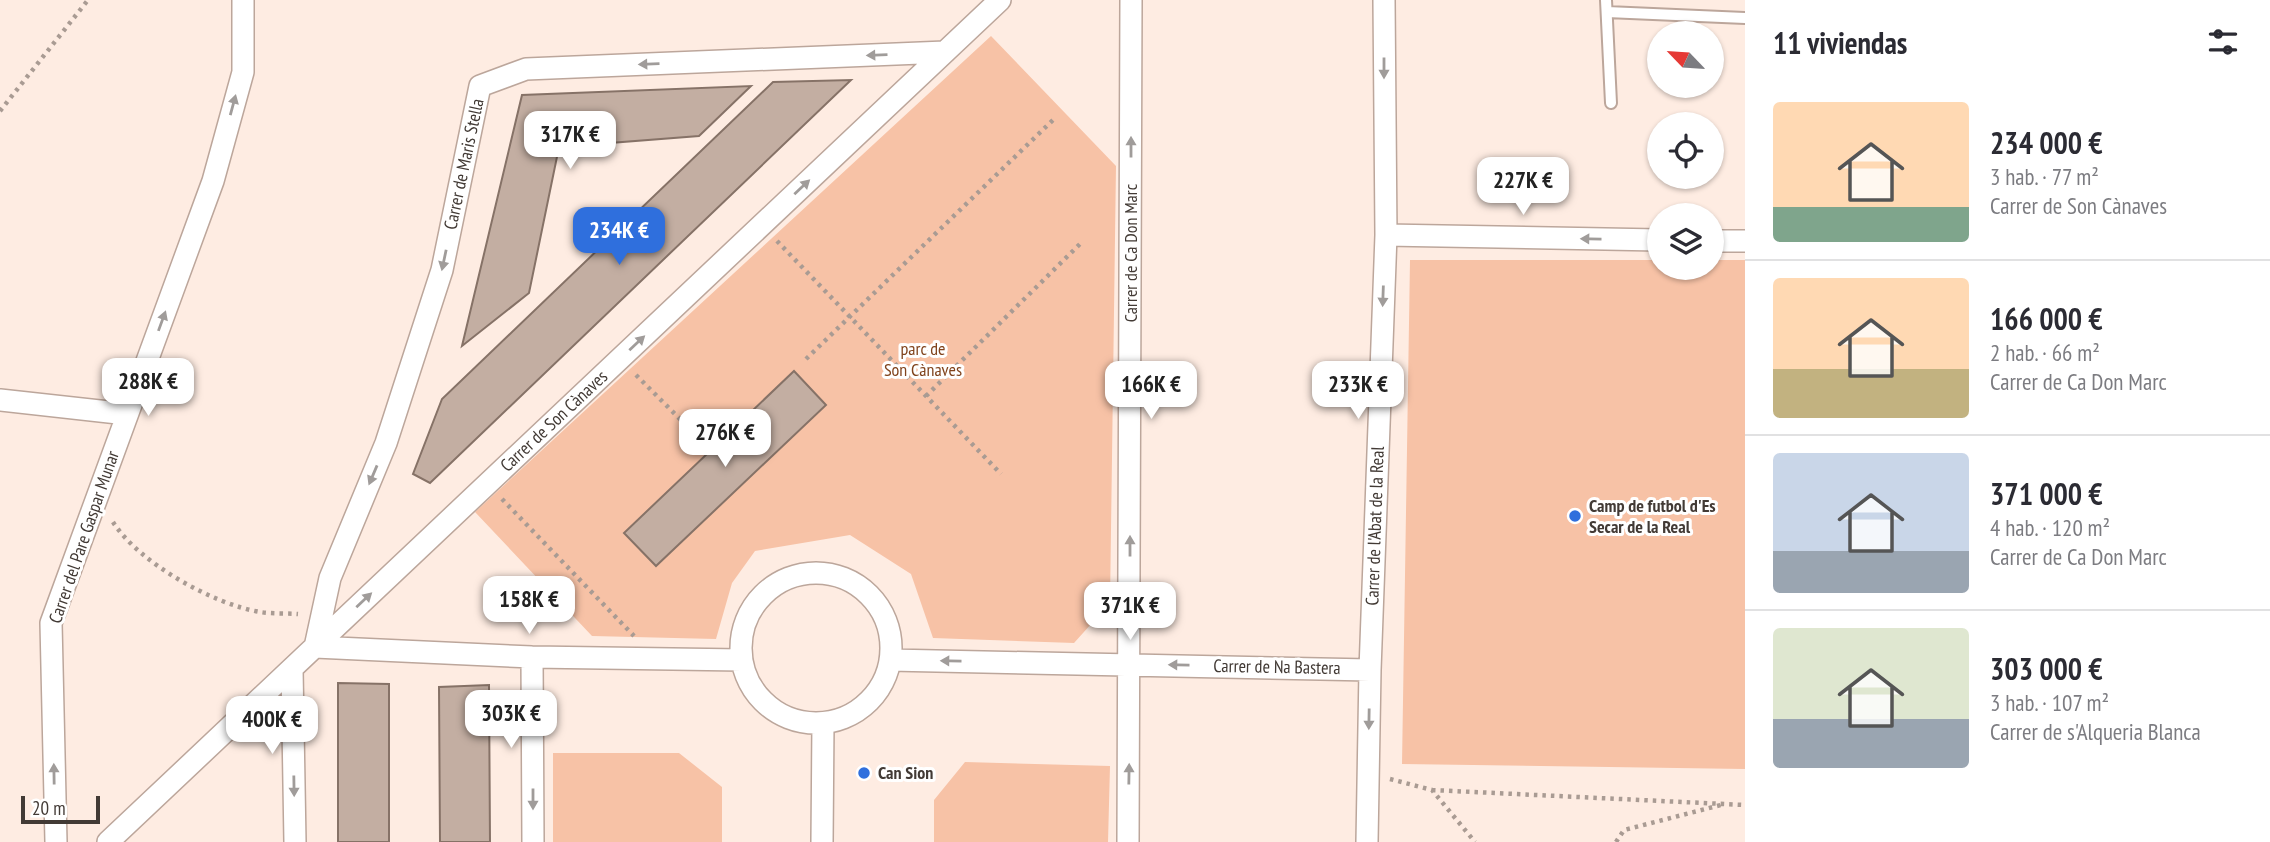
<!DOCTYPE html>
<html lang="es">
<meta charset="utf-8">
<style>
body{margin:0;font-family:"PT Sans Narrow",sans-serif;background:#f2f2f3;color:#2b2b33;height:100vh;display:flex;flex-direction:column;font-size:26px;white-space:nowrap}
*{box-sizing:border-box;margin:0}
p{font-size:23px;color:#7c7c81}
.icon{flex:none;width:38px;height:38px;fill:none;stroke:currentColor;stroke-width:2;stroke-linecap:round;stroke-linejoin:round}
.map{position:relative;flex:1;overflow:hidden}
.panel{display:flex;flex-direction:column;background:#fff;width:525px}
.panel>*{flex:none}
.needle{width:46px;rotate:295deg}
.fabs{position:absolute;left:1647px;top:21px;display:grid;gap:14px}
.fabs a{display:grid;place-items:center;width:77px;height:77px;border-radius:50%;background:#fff;box-shadow:0 2px 5px #0004;font-size:35px}
.scale{position:absolute;left:21px;bottom:18px;width:79px;box-sizing:border-box;padding-left:7px;border:4px solid #423a35;border-top:0;font-size:19px;line-height:24px;white-space:nowrap;color:#423a35;-webkit-text-stroke:5px #fff;paint-order:stroke}
.price{position:absolute;translate:-50% -60px;padding:0 16px;border-radius:14px;background:#fff;color:#222;font-size:23px;line-height:46px;filter:drop-shadow(0 2px 4px #0008)}
.price::after{content:'';position:absolute;left:50%;top:42px;width:21px;height:16px;margin-left:-10px;background:inherit;clip-path:polygon(0 0,100% 0,50% 100%)}
.price.selected{background:#2f6fdd;color:#fff}
ul{padding:0;list-style:none}
li{display:flex;align-items:center;gap:21px;height:175px;padding:0 28px}
li+li{border-top:2px solid #e1e1e2}
li span{display:grid;place-items:center;flex:none;width:196px;height:140px;border-radius:7px;color:#555}
li>.icon{margin-inline-start:auto}
span .icon{width:84px;height:84px;fill:#fffc;stroke-width:1}
li b{font-size:30px}
h2{display:flex;justify-content:space-between;align-items:center;height:84px;padding:0 28px;font-size:30px}
main{display:flex;flex:1;min-height:0}
.map>svg:first-child{display:block}
.green{fill:#f7c2a6}
.building{fill:#c3aea2;stroke:#867267;stroke-width:2}
.lines{fill:none;stroke-linecap:round;stroke-linejoin:round}
.lane-casing{stroke:#bca69b;stroke-width:14}
.street-casing{stroke:#bca69b;stroke-width:24}
.path{stroke:#a99b93;stroke-width:4.5;stroke-dasharray:3.5 5;stroke-linecap:butt}
.lane{stroke:#fff;stroke-width:10}
.street{stroke:#fff;stroke-width:21}
.oneway{fill:#a09c9a}
.poi-dot{fill:#2f6fdd;stroke:#fff;stroke-width:2.5}
.labels{text-anchor:middle;stroke-width:6;stroke-linejoin:round;paint-order:stroke}
.street-label{font-size:18px;fill:#423a35;stroke:#fff}
.park-label{font-size:18px;fill:#80431c;stroke:#fff}
.poi-label{font-size:18px;font-weight:bold;fill:#423a35;stroke:#fff;text-anchor:start}
</style>
<main>
<div class="map">
<svg width="1745" height="842" viewBox="0 0 1745 842">
<rect width="100%" height="100%" fill="#feece2"/>
<path class="green" d="M991,36L1116,166L1110,603L1074,643L933,638L911,574L850,535L755,551L732,583L716,639L592,636L475,512Z
M1410,260H1659V268H1712V260H1745V769L1402,764Z
M553,753H679L722,787V842H553Z
M965,762L1110,766L1108,842H934V800Z"/>
<path class="building" d="M851,80L430,483L413,474L442,399L773,82Z
M751,86L699,136L559,147L529,293L462,346L522,95Z
M794,371L826,405L656,566L624,533Z
M338,683L389,684V842H338Z
M489,685L490,842H440L439,687Z"/>
<g class="lines">
<g class="lane-casing">
<path id="lane" d="M1606,0L1611,103
M1607,12L1745,18"/>
</g>
<g class="street-casing">
<path id="street" d="M1386,235L1659,240
M1712,241H1745
M0,400L127,414
M741 648a75 75 0 1 1 150 0a75 75 0 1 1-150 0Z
M315,647L330,578L386,443L442,270L480,86L526,69L945,52
M315,647L532,657L742,660
M532,657L533,842
M890,660L1370,670
M292,669L295,842
M56,842L51,623L213,181L243,72V0
M108,842L1000,0
M822,842L823,723
M1128,842L1131,0
M1367,842L1370,670L1386,235L1384,0"/>
</g>
<path class="path" d="M0,111L88,0
M777,241L1001,474
M806,359L1055,118
M636,375L701,440
M926,396L1081,243
M502,499L634,636
M113,522C138,562 212,604 260,612C272,614 286,613 298,614
M1390,779L1432,790L1475,842
M1432,790L1745,805
M1616,842L1624,830L1721,805"/>
<use href="#lane" class="lane"/>
<use href="#street" class="street"/>
</g>
<defs><path id="oneway-solid" d="M-6-.8H1V-3.2L6.5 0L1 3.2V.8H-6Z" transform="scale(1.75)"/></defs>
<g class="oneway">
<use href="#oneway-solid" transform="translate(877 55) rotate(178)"/>
<use href="#oneway-solid" transform="translate(649 64) rotate(178)"/>
<use href="#oneway-solid" transform="translate(1384 68) rotate(90)"/>
<use href="#oneway-solid" transform="translate(233 105) rotate(-75)"/>
<use href="#oneway-solid" transform="translate(1131 147) rotate(-90)"/>
<use href="#oneway-solid" transform="translate(802 187) rotate(-43)"/>
<use href="#oneway-solid" transform="translate(1591 239) rotate(-179)"/>
<use href="#oneway-solid" transform="translate(444 260) rotate(102)"/>
<use href="#oneway-solid" transform="translate(1383 296) rotate(92)"/>
<use href="#oneway-solid" transform="translate(162 321) rotate(-70)"/>
<use href="#oneway-solid" transform="translate(637 343) rotate(-43)"/>
<use href="#oneway-solid" transform="translate(373 475) rotate(113)"/>
<use href="#oneway-solid" transform="translate(1130 546) rotate(-90)"/>
<use href="#oneway-solid" transform="translate(364 600) rotate(-43)"/>
<use href="#oneway-solid" transform="translate(951 661) rotate(-179)"/>
<use href="#oneway-solid" transform="translate(1179 665) rotate(-179)"/>
<use href="#oneway-solid" transform="translate(1369 719) rotate(91)"/>
<use href="#oneway-solid" transform="translate(54 774) rotate(-91)"/>
<use href="#oneway-solid" transform="translate(1129 774) rotate(-89)"/>
<use href="#oneway-solid" transform="translate(294 786) rotate(89)"/>
<use href="#oneway-solid" transform="translate(533 799) rotate(90)"/>
</g>
<g class="poi-dot">
<circle cx="1575" cy="516" r="7"/>
<circle cx="864" cy="773" r="7"/>
</g>
<g class="labels">
<g class="street-label">
<text transform="translate(464 164) rotate(-78)" y="6">Carrer de Maris Stella</text>
<text transform="translate(1131 253) rotate(-90)" y="6">Carrer de Ca Don Marc</text>
<text transform="translate(554 421) rotate(-43)" y="6">Carrer de Son Cànaves</text>
<text transform="translate(1375 526) rotate(-88)" y="6">Carrer de l'Abat de la Real</text>
<text transform="translate(84 537) rotate(-71)" y="6">Carrer del Pare Gaspar Munar</text>
<text transform="translate(1277 667) rotate(1)" y="6">Carrer de Na Bastera</text>
</g>
<g class="park-label">
<text x="923" y="355">parc de<tspan x="923" dy="21">Son Cànaves</tspan></text>
</g>
<g class="poi-label">
<text x="1589" y="512">Camp de futbol d'Es<tspan x="1589" dy="21">Secar de la Real</tspan></text>
<text x="878" y="779">Can Sion</text>
</g>
</g>
</svg>
<div class="fabs">
<a><svg class="needle" viewBox="-14 -14 28 28"><path d="M0-13l5 13h-10z" fill="#e53935"/><path d="M0 13l5-13h-10z" fill="#7c7c81"/></svg></a>
<a><svg class="icon" aria-label="locate" viewBox="0 0 24 24"><circle cx="12" cy="12" r="6"/><path d="M12 2v4M12 18v4M2 12h4M18 12h4"/></svg></a>
<a><svg class="icon" aria-label="layers" viewBox="0 0 24 24"><path d="M12 4l9 5-9 5-9-5zM3 14l9 5 9-5"/></svg></a>
</div>
<div class="scale">20 m</div>
<b class="price" style="left:570px;top:171px">317K €</b>
<b class="price" style="left:1523px;top:217px">227K €</b>
<b class="price selected" style="left:619px;top:267px">234K €</b>
<b class="price" style="left:148px;top:418px">288K €</b>
<b class="price" style="left:1151px;top:421px">166K €</b>
<b class="price" style="left:1358px;top:421px">233K €</b>
<b class="price" style="left:725px;top:469px">276K €</b>
<b class="price" style="left:529px;top:636px">158K €</b>
<b class="price" style="left:1130px;top:642px">371K €</b>
<b class="price" style="left:511px;top:750px">303K €</b>
<b class="price" style="left:272px;top:756px">400K €</b>
</div>
<section class="panel">
<h2>11 viviendas<svg class="icon" aria-label="filters" viewBox="0 0 24 24"><path d="M4 7h16M4 17h16"/><circle cx="9" cy="7" r="2"/><circle cx="15" cy="17" r="2"/></svg></h2>
<ul>
<li><span style="background:linear-gradient(#ffd9b3 75%,#7fa58c 0)"><svg class="icon" aria-label="home" viewBox="0 0 24 24"><path d="M3 11l9-7 9 7M6 9v11h12V9"/></svg></span><div><b>234 000 €</b><p>3 hab. · 77 m²</p><p>Carrer de Son Cànaves</p></div></li>
<li><span style="background:linear-gradient(#ffd9b3 65%,#c2b280 0)"><svg class="icon" aria-label="home" viewBox="0 0 24 24"><path d="M3 11l9-7 9 7M6 9v11h12V9"/></svg></span><div><b>166 000 €</b><p>2 hab. · 66 m²</p><p>Carrer de Ca Don Marc</p></div></li>
<li><span style="background:linear-gradient(#c9d6e8 70%,#9aa5b1 0)"><svg class="icon" aria-label="home" viewBox="0 0 24 24"><path d="M3 11l9-7 9 7M6 9v11h12V9"/></svg></span><div><b>371 000 €</b><p>4 hab. · 120 m²</p><p>Carrer de Ca Don Marc</p></div></li>
<li><span style="background:linear-gradient(#dfe7d0 65%,#9aa5b1 0)"><svg class="icon" aria-label="home" viewBox="0 0 24 24"><path d="M3 11l9-7 9 7M6 9v11h12V9"/></svg></span><div><b>303 000 €</b><p>3 hab. · 107 m²</p><p>Carrer de s'Alqueria Blanca</p></div></li>
</ul>
</section>
</main>
